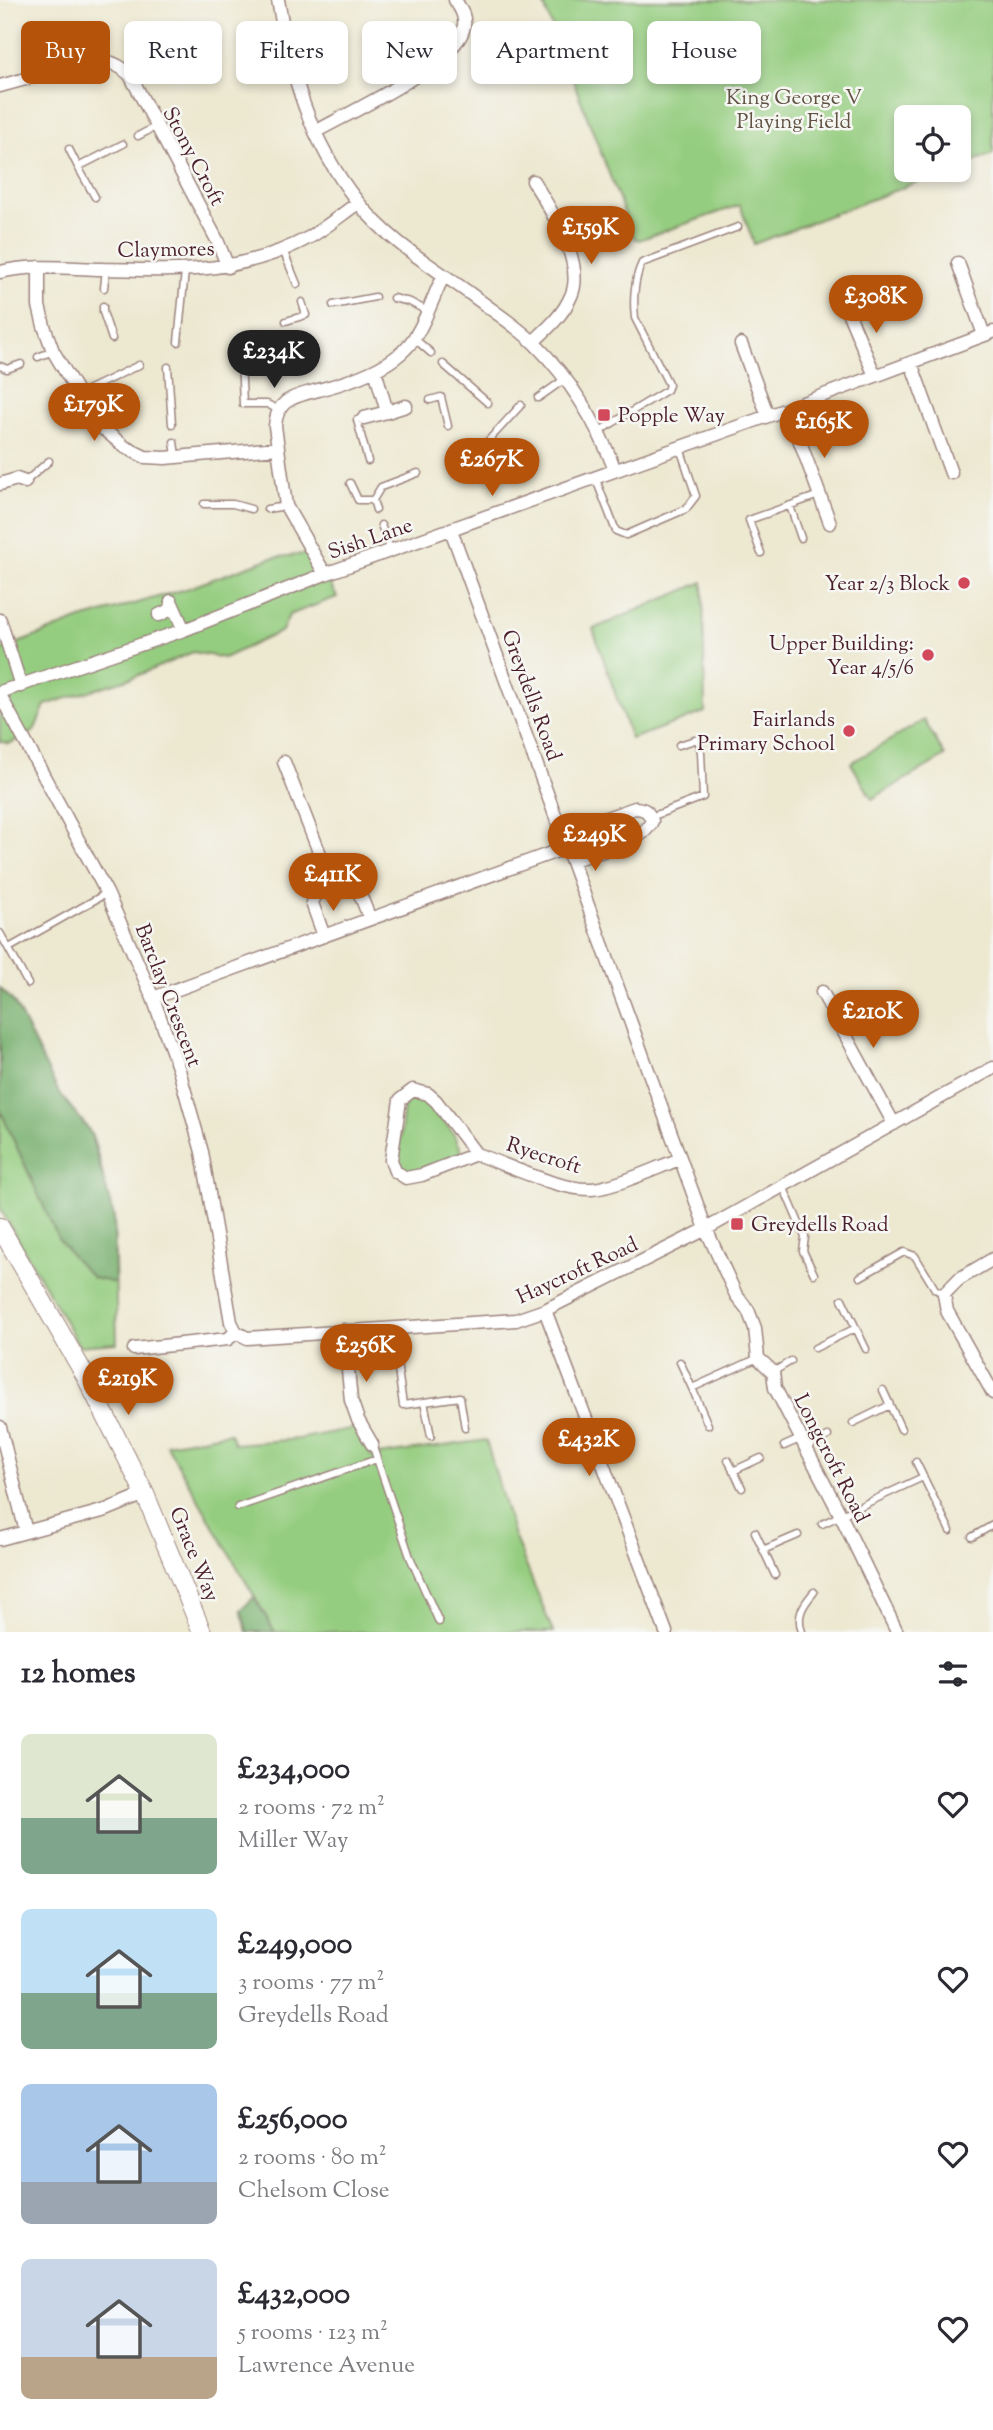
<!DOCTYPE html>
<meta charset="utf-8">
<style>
body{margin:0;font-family:"Sorts Mill Goudy",serif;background:#f7f7f7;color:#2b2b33;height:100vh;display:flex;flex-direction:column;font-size:26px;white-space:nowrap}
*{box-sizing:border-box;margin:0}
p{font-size:23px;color:#7c7c81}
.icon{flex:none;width:38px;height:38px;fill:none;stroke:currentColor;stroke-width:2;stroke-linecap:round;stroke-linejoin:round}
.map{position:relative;height:1632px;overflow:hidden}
.drawer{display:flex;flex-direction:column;background:#fff;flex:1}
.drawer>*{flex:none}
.guide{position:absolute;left:21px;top:21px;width:952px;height:63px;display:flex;gap:14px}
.buttons{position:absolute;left:894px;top:105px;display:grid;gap:14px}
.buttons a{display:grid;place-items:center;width:77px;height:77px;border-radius:10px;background:#fff;box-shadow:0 4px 10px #0003;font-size:35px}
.price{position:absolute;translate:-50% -60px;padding:0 16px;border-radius:24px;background:#b45309;color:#fff;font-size:23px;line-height:46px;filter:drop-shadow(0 2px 4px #0008)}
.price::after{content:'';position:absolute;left:50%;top:42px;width:21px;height:16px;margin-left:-10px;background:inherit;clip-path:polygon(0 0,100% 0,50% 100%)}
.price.on{background:#222;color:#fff}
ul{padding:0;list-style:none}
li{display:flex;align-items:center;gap:21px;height:175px;padding:0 21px}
li span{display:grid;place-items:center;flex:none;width:196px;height:140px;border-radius:10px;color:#555}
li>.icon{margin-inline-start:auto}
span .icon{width:84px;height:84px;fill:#fffc;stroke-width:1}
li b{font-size:30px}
h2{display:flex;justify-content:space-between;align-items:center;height:84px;padding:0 21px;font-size:30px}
.tag{padding:0 24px;border-radius:10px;background:#fff;box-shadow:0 4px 10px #0003;font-size:24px;line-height:63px}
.tag.on{background:#b45309;color:#fff}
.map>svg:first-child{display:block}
.green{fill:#95cd80;stroke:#707656;stroke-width:2}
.forest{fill:#78b06e;stroke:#61684c;stroke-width:2}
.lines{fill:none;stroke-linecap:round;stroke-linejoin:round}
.lane-casing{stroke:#9c847e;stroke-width:9}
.street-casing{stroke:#9c847e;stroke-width:15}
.secondary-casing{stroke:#9c847e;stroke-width:20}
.lane{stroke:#fff;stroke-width:6}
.street{stroke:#fff;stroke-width:12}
.secondary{stroke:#fff;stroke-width:18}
.poi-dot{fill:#d1495b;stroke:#f6f6f2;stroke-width:2.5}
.labels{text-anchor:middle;stroke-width:5;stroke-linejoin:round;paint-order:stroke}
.park-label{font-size:21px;fill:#605344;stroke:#f6f6f2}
.street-label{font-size:21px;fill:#4a1f2b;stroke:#f6f6f2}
.poi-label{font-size:21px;fill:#4a1f2b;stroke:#f6f6f2;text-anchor:end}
</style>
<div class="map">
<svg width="993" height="1632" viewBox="0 0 993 1632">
<rect width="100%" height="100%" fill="#f6f6f2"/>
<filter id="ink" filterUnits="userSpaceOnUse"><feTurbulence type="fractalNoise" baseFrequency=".0143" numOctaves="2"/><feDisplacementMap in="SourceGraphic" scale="14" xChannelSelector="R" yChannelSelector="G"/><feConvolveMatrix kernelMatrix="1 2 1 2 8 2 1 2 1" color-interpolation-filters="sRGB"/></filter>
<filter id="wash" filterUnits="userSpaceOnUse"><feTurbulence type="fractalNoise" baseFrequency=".00686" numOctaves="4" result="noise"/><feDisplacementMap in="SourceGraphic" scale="28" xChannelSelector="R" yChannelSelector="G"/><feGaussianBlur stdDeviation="1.57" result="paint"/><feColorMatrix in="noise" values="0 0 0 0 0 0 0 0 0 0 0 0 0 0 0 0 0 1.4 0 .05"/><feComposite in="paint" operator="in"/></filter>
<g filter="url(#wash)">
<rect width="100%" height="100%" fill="#ede8d0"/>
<path class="green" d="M542,0H993V154L959,166V117H906V170H949L754,244L740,205L639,240L634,238Z
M312,553L337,597L289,615L282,631L224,658L193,652L134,677L45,705L34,731L9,744L0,741V650L81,619L186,589L271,558Z
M703,582L705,712L631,739L593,629Z
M924,720L945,756L872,799L851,763Z
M0,988C27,1017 37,1057 58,1091C67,1106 83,1118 91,1134C102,1160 104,1190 114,1217L117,1343L79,1346L0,1208Z
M413,1096L427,1100L453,1133L462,1151L456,1156L412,1173L403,1170L398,1160L404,1105Z
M354,1428L371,1456L486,1440L513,1533L553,1632H275L166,1444L230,1433L234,1444L298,1439Z"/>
<path class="forest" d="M0,988L14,1002L58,1091L90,1132L114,1217L115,1283L93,1278L74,1259L58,1238L0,1110Z
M254,1597L275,1632H247L241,1610Z"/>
</g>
<g filter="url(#ink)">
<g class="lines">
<g class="lane-casing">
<path id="lane" d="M138,136L157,126
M69,149L78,167
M95,197L78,167L123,144
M283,250L297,284
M104,288L106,269
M393,298L410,302L427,311
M333,305L375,297
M103,306V312L112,339
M286,321L306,315L302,302
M415,339L431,353
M178,342L185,271
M38,357L53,351
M241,359L243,404H267L279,410
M443,364L488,403
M0,366L7,369L21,364
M168,367L172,424
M79,394L139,365
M538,398L565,379
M430,400L441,397L448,426
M364,418L357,420L368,461
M598,432L667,390L669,385L635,318C633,301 634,279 642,263L738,227
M174,442L176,456
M455,468L453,463L476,454L521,405
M595,477L616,531L626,535L686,509L696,496L680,448
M25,482L49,461
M350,483L358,500H373
M204,504H233L251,509
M790,506L801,538
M267,509L286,506
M376,510L373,500L381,487L418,473
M381,525L391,551
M761,553L749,520L819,495
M651,817L703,797L701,752L698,739L679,745
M0,933L28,984
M9,948L107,893
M783,1186L805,1237L803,1251L814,1274
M860,1277L904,1252L915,1256L935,1289L944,1294
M842,1299L866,1349
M392,1328L403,1405L460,1397L465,1428
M815,1348L856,1328
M680,1362L692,1388L758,1358
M773,1372L791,1361
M692,1388L708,1425
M883,1390L901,1429
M424,1402L431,1436
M853,1423L890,1405
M372,1444L410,1557L439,1622
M784,1446L800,1439
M806,1447L828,1436
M728,1460L742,1488
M916,1462L950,1531
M733,1471L761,1458
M238,1507L377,1459
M822,1524L923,1477
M755,1532L775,1575
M972,1537L993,1525
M763,1550L798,1535
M802,1632C796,1615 803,1605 814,1592"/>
</g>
<g class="street-casing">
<path id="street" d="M278,0C291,75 309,140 357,201C388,241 432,266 472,295C493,311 517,326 535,344C571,380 597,423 615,470
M0,86L95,60C109,60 120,65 130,75L217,240L228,267
M315,132C347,114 454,64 463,30C467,18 461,9 455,0
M533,181C550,208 586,264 571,296C563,315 548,328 533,342
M958,263L984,335
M39,267V306L44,326L53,351L96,423L125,447L145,457L165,458L278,448
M0,272C33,264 68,268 101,269C178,271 240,275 310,237C327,227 342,214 358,203
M846,307L875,376
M741,344L768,416
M911,363L951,473
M375,370L387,412L406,406
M788,409L830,523
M364,418L387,412
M0,484L17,479L25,482
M451,530L706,1229L736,1295L748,1310L755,1328L758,1358L773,1372L775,1388L841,1516L897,1632
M325,574L286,506L275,426C276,414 280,404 291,399C300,394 312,392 322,389C348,382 381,371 401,353C423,334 430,302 443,277
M171,601L184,630
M159,615L174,608
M0,620L21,686
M0,692L184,630L325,574L768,416L993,332
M0,695L107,893L153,998L179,1070L202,1152L231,1322L236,1332
M284,762L332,885L349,883L357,887L370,919
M563,833L635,808C646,809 648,811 652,821C642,844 596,852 573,860
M324,936L312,903L316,894L332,885
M822,992L894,1124
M153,998L568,847
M476,1154L436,1101L428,1094L413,1090L400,1100L391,1160L395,1171L406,1178L422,1175L476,1154C508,1165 560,1191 592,1189C616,1187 656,1168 680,1159
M993,1259L959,1279L944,1294L947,1311L993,1393
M545,1310L666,1632
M344,1330L351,1400L358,1420L372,1444
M236,1332L247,1338L516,1320L545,1310L706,1229L993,1068
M134,1349L228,1339L236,1332
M0,1427L26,1532
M0,1539L106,1510L145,1494"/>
</g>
<g class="secondary-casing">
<path id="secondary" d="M0,1227L86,1377L145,1494L202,1632"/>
</g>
<use href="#lane" class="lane"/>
<use href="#street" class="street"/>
<use href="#secondary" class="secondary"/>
</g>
</g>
<g class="poi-dot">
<rect x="597" y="408" width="14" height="14" rx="3.5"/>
<circle cx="964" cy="583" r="7"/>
<circle cx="928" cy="655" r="7"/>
<circle cx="849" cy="731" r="7"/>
<rect x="730" y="1217" width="14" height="14" rx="3.5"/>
</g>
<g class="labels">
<g class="park-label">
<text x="794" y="104">King George V<tspan x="794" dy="24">Playing Field</tspan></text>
</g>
<g class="street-label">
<text transform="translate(194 156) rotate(62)" y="7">Stony Croft</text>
<text transform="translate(166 249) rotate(-1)" y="7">Claymores</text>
<text transform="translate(370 538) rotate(-19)" y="7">Sish Lane</text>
<text transform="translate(532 695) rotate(70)" y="7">Greydells Road</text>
<text transform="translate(169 995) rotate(69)" y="7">Barclay Crescent</text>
<text transform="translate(544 1155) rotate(18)" y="7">Ryecroft</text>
<text transform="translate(577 1270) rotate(-25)" y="7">Haycroft Road</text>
<text transform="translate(832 1458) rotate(63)" y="7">Longcroft Road</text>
<text transform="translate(195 1554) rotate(68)" y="7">Grace Way</text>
</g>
<g class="poi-label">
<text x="618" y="422" text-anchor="start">Popple Way</text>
<text x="950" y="590">Year 2/3 Block</text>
<text x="914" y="650">Upper Building:<tspan x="914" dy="24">Year 4/5/6</tspan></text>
<text x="835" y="726">Fairlands<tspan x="835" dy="24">Primary School</tspan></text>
<text x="751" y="1231" text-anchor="start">Greydells Road</text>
</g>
</g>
</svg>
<div class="buttons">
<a><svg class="icon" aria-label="locate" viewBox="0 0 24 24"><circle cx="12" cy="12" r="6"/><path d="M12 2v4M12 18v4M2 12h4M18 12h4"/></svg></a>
</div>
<b class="price" style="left:591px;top:266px">£159K</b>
<b class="price" style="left:876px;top:335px">£308K</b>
<b class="price on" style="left:274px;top:390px">£234K</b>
<b class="price" style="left:94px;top:443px">£179K</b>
<b class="price" style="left:824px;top:460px">£165K</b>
<b class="price" style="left:492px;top:498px">£267K</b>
<b class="price" style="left:595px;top:873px">£249K</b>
<b class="price" style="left:333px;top:913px">£411K</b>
<b class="price" style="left:873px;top:1050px">£210K</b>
<b class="price" style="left:366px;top:1384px">£256K</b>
<b class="price" style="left:128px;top:1417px">£219K</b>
<b class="price" style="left:589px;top:1478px">£432K</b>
<div class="guide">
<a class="tag on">Buy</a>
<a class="tag">Rent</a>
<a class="tag">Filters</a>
<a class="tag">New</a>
<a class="tag">Apartment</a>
<a class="tag">House</a>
</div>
</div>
<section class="drawer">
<h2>12 homes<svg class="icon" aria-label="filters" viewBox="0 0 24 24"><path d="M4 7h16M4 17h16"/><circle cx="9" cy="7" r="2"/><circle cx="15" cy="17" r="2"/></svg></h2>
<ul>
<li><span style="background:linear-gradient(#dfe7d0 60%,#7fa58c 0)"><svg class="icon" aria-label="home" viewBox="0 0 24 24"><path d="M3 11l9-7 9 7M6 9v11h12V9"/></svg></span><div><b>£234,000</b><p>2 rooms · 72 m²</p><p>Miller Way</p></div><svg class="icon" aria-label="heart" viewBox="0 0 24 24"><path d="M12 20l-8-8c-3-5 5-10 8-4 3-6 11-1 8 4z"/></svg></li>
<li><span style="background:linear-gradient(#bfe0f5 60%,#7fa58c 0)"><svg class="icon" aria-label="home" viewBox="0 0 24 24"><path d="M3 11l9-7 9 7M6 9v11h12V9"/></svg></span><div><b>£249,000</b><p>3 rooms · 77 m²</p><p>Greydells Road</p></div><svg class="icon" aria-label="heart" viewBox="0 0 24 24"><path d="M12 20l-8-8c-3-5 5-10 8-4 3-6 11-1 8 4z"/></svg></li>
<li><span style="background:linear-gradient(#a9c7e8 70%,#9aa5b1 0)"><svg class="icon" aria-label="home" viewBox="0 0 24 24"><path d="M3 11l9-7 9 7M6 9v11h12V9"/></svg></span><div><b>£256,000</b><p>2 rooms · 80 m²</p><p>Chelsom Close</p></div><svg class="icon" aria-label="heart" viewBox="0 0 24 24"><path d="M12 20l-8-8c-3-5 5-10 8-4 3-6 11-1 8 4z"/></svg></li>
<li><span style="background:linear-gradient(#c9d6e8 70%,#b9a48a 0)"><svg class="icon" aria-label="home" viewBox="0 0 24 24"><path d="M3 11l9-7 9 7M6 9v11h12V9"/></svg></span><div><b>£432,000</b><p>5 rooms · 123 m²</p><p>Lawrence Avenue</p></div><svg class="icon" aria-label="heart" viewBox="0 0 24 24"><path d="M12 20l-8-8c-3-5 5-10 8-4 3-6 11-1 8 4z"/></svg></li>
</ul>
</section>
